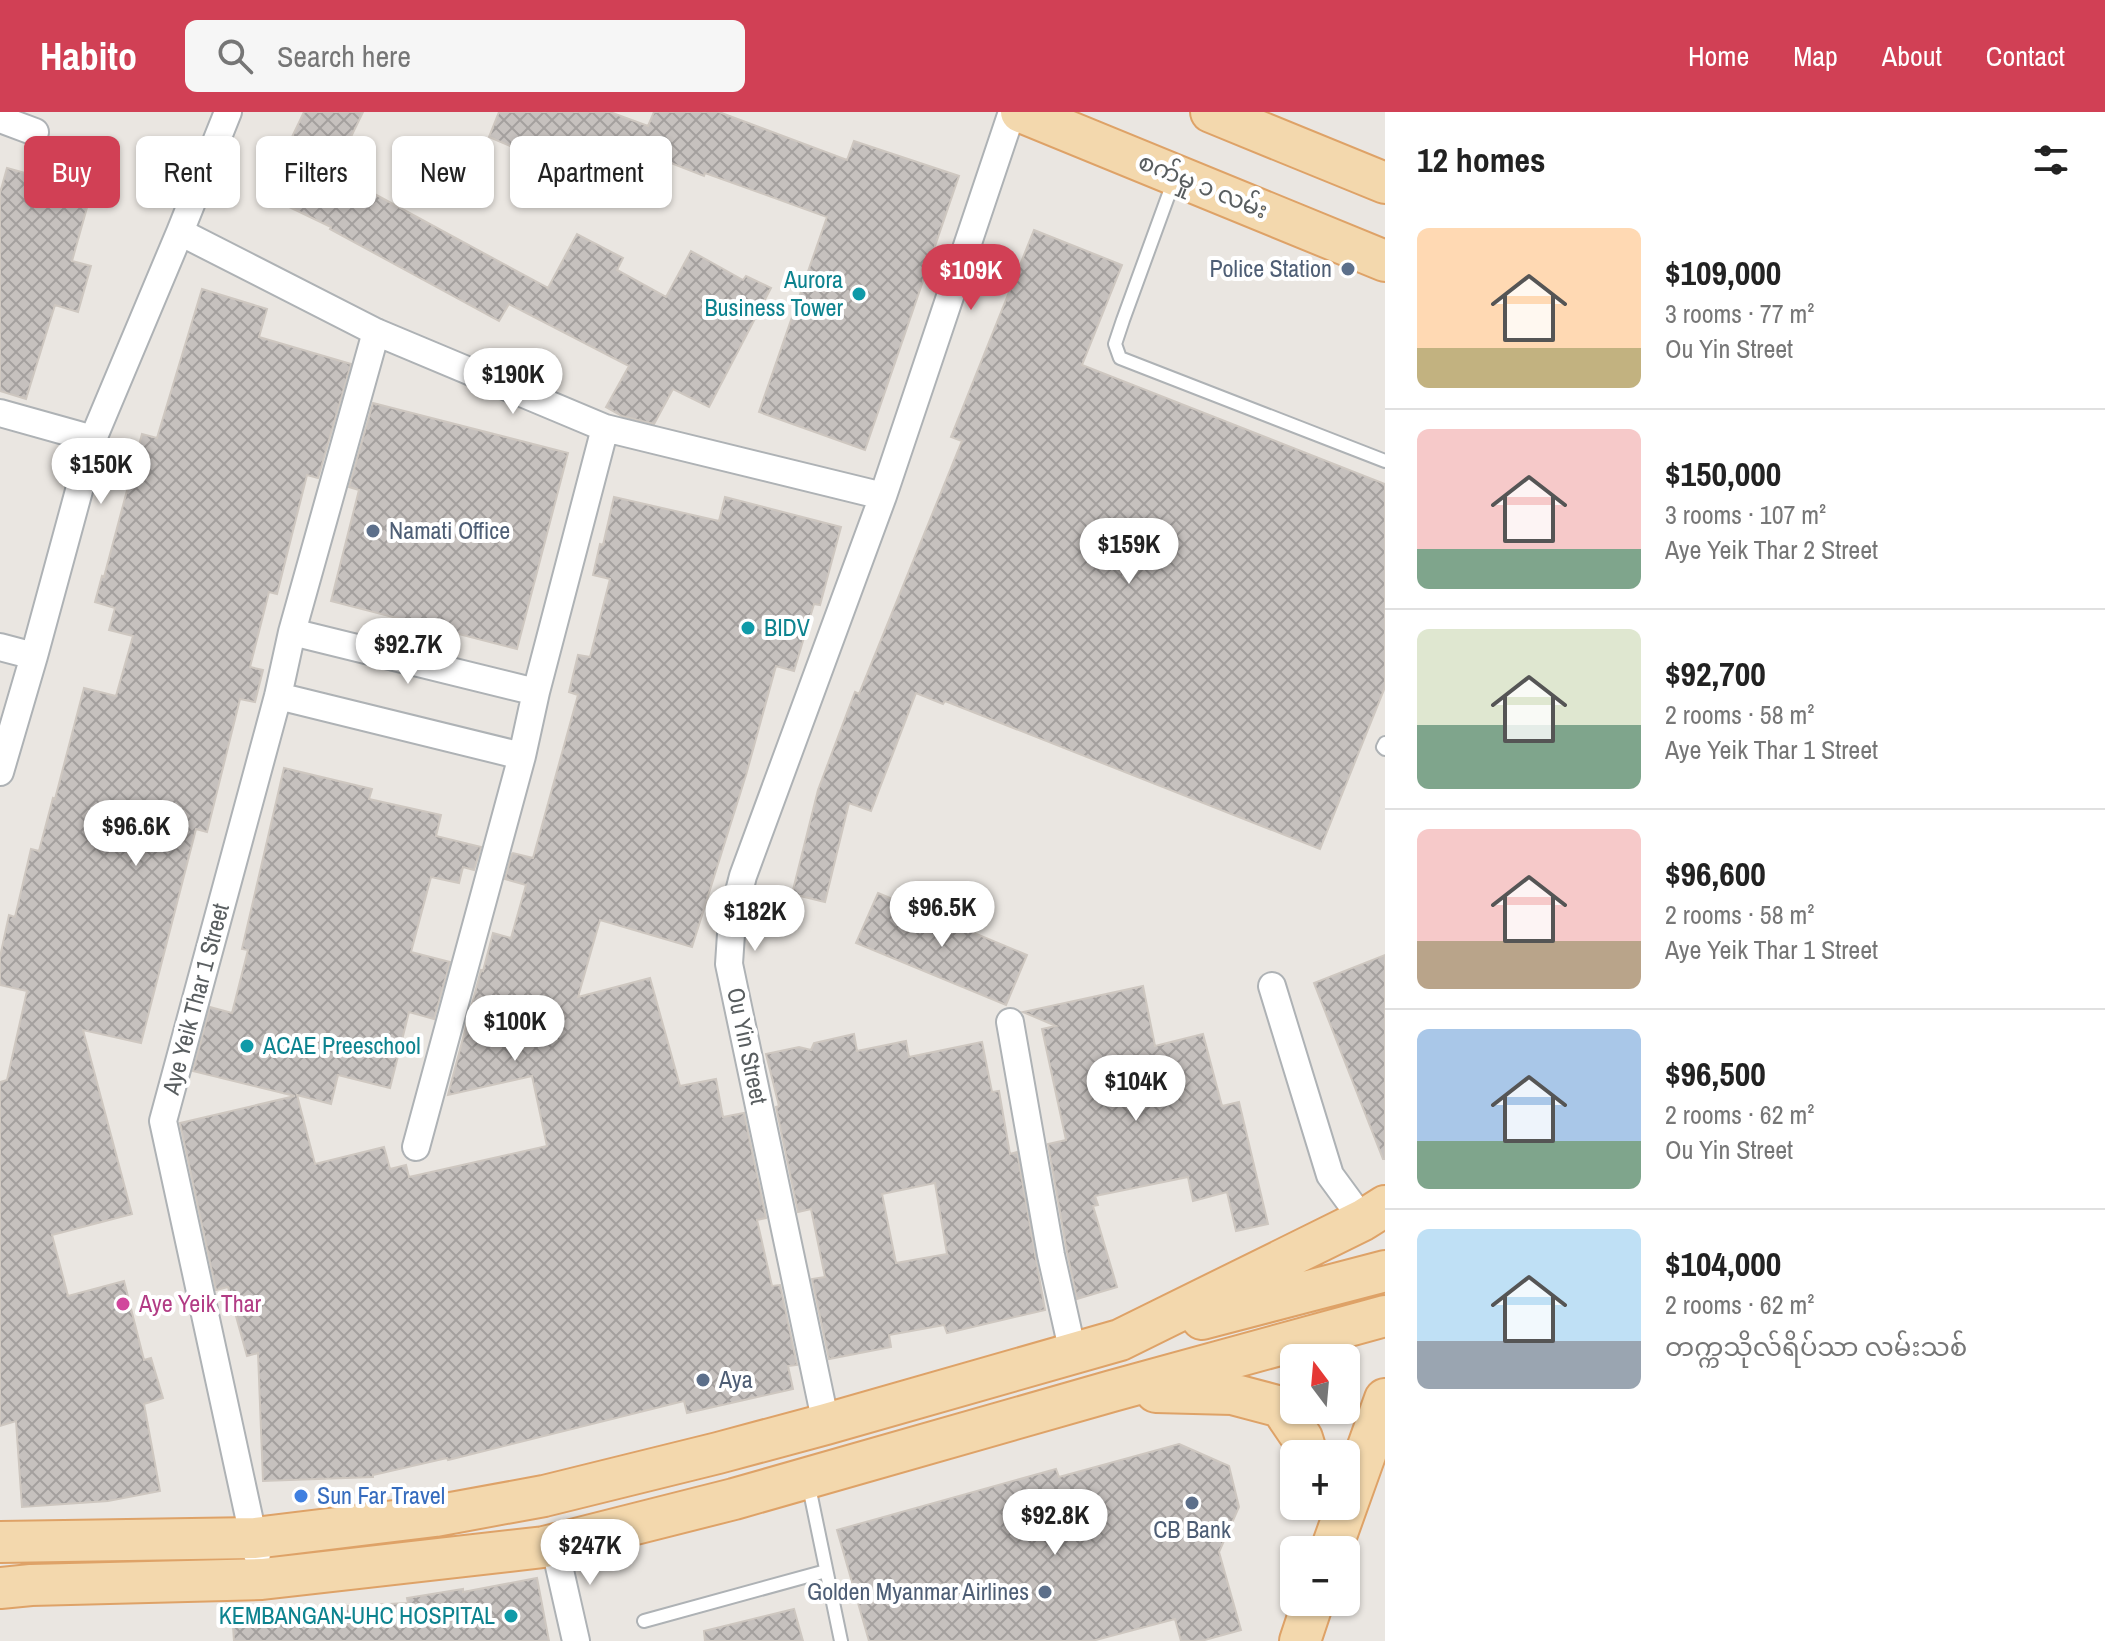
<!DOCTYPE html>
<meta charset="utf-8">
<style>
body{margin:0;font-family:"Archivo Narrow","Noto Sans Myanmar",sans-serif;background:#f6f6f6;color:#222;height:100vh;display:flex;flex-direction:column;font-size:30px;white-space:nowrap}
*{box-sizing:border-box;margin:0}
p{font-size:26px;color:#767676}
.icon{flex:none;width:44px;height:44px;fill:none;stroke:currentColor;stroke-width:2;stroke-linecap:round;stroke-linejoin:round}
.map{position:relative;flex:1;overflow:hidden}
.side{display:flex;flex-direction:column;background:#fff;width:720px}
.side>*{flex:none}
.guide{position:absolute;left:24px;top:24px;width:760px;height:72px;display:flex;gap:16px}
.needle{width:52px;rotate:344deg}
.fabs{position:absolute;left:1280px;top:1232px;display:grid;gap:16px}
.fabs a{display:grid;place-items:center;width:80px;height:80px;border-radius:12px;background:#fff;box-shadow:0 2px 6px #0004;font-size:40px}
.price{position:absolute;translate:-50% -68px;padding:0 18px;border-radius:28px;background:#fff;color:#222;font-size:26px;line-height:52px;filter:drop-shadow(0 2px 4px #0008)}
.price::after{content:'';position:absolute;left:50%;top:48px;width:24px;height:18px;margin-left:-12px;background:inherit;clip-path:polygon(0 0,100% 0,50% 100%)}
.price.active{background:#d14055;color:#fff}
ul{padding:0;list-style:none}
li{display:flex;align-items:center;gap:24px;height:200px;padding:0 32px}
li+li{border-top:2px solid #e0e0e0}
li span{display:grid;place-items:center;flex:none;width:224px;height:160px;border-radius:12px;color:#555}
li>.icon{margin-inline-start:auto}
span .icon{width:96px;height:96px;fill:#fffc;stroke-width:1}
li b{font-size:34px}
h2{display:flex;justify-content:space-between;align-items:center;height:96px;padding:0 32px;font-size:34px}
.pill{padding:0 28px;border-radius:12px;background:#fff;box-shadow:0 2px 6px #0004;font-size:28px;line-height:72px}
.pill.active{background:#d14055;color:#fff}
header{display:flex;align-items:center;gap:48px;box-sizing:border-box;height:112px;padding:0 40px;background:#d14055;color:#fff}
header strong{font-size:38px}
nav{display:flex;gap:44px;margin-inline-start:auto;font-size:28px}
.search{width:560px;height:72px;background:#f6f6f6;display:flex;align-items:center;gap:20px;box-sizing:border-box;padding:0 28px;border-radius:12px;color:#767676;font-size:30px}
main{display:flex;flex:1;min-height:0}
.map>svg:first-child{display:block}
.building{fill:url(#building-cross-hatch);stroke:#cec7c0;stroke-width:2;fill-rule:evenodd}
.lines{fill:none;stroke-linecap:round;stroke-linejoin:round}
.service-casing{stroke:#aeb2b5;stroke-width:16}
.minor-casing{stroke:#aeb2b5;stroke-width:30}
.primary-casing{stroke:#dea267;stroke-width:44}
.service{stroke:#fff;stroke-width:12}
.minor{stroke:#fff;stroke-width:26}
.primary{stroke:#f3d8ad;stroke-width:40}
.service-dot{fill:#5c6f8a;stroke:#fff;stroke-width:3}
.culture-dot{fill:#0f9aa8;stroke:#fff;stroke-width:3}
.hotel-dot{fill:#d1479c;stroke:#fff;stroke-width:3}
.shop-dot{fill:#3f7fe0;stroke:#fff;stroke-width:3}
.labels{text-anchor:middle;stroke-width:8;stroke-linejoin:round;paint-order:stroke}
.street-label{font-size:24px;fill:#595e60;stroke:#fff}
.service-label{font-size:24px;fill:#4e5e75;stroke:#fff;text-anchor:end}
.culture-label{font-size:24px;fill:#0d838f;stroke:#fff;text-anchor:end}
.hotel-label{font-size:24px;fill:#b23c85;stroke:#fff;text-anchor:start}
.shop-label{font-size:24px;fill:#366cbe;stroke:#fff;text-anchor:start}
</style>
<header>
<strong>Habito</strong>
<div class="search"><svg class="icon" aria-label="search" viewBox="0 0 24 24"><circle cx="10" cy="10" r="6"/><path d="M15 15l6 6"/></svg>Search here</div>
<nav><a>Home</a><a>Map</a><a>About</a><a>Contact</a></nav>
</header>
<main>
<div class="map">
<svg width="1385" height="1529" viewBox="0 0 1385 1529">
<defs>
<pattern id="building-cross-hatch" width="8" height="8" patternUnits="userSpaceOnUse" patternTransform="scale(2)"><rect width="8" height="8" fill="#c6c1be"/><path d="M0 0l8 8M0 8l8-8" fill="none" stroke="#a4a09e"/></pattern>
</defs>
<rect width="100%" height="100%" fill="#eae6e1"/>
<path class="building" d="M304,0H363L334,60L548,176L577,122L623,146L617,158L666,185L691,139L743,168L746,164L771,176L709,295L673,277L654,312L622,304L606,295L629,254L509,192L499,209L330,117L331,115L264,83Z
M499,0H610L648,14L654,0H719L847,48L854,29L959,64L865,338L759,300L827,105L705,61L704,64L620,31L610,58L544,34L538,46L489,25Z
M7,56L79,76L75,89L88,92L72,149L91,154L78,200L55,193L26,287L0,279V81Z
M1034,118L1122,153L1082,253L1385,372V575L1320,737L945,589L943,592L916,581L871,699L849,691L825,790L792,782L818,678L855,580L859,582L962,329L951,325Z
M202,177L267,197L259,225L351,252L318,366L307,363L277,482L269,480L250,555L263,558L255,590L240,587L207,720L196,717L141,931L83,918L132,1102L52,1123L68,1184L124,1169L144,1248L151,1246L163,1286L144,1292L160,1379L108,1389L22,1395L16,1309L0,1314V970L7,968L27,879L0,873V845L9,803L15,805L31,737L39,739L53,686L55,687L84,576L116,584L133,524L109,518L115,496L95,490L102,464L104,465L142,322L157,326Z
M373,291L568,341L517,537L331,489L359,378L349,375Z
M614,385L719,409L725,385L841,415L820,493L814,492L794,559L776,554L746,663L692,835L600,808L578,885L650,866L680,974L716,967L723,1005L744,1001L766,1106L757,1108L772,1174L780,1173L797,1253L788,1254L793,1277L687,1301L684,1289L448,1348L447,1346L373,1363V1365L263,1369L258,1241L247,1244L228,1175L216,1178L180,1011L295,984L193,959L210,895L232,901L248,838L242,837L284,656L372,677L369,687L441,703L436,724L481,735L474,758L463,755L459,771L431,765L411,840L450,850L434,907L409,900L390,976L338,963L331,992L297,983L315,1052L384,1035L390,1057L406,1053L409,1065L547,1034L532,964L448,983L481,858L483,859L493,821L511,826L526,773L505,767L512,742L513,741L533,746L578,583L569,580L578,543L590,545L610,467L593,463L600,432L603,433Z
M878,781L1027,843L1006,893L856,831Z
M1385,843V1047H1383L1314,871Z
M1143,874L1155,934L1203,922L1222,994L1239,990L1268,1112L1236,1119L1227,1080L1193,1089L1188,1065L1095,1084L1098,1093L1093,1094L1117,1175L1077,1187L1067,1140L1048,1032L1066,1028L1042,917L1056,914L1023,900Z
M854,922L857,939L906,929L909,945L982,930L992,980L999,979L1010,1042L1017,1040L1045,1198L947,1221L944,1213L889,1223L891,1235L829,1247L812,1167L825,1165L811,1097L798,1100L776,995L779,994L766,942L799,935L811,938L814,931ZM935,1071L947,1142L896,1151L882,1082Z
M1179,1332L1229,1354L1239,1395L1219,1440L1241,1518L1201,1529H1181L1175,1507L1092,1529H869L837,1418L1056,1357L1059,1365Z
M537,1466L549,1529H234L232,1500L408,1491L407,1486L463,1477V1480Z
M794,1497L803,1529H705L704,1519Z"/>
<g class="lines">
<g class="service-casing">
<path id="service" d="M1174,68L1123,208L1115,232L1120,246L1385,349
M1385,631L1383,635L1385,637
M808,1370L841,1529
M644,1509L826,1459"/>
</g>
<g class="minor-casing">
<path id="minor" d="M0,7L35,20
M180,120L376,220L605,316L883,384
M0,301L93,327
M292,520L536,580
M0,535L34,544
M278,584L522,644
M0,660L34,544L93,327L180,120L228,0
M1272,874L1330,1063L1363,1108
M1010,910L1051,1143L1073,1241
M416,1035L522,644L536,580L605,316
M826,1312L729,852L732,807L743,764L883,384L1012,0
M554,1432L576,1529
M257,1442L163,1009L278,584L292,520L376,220"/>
</g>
<g class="primary-casing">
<path id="primary" d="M1021,0L1385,149
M1211,0L1385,71
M1202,1207L1385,1159
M1156,1280L1232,1282L1281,1295L1302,1326L1307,1342
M0,1430L255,1426L435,1404L544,1384L718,1341L826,1312L1120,1228L1363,1108L1385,1094
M1331,1438L1385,1287
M0,1476L31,1473L262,1467L544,1435L734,1387L1112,1279L1385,1204
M1300,1529L1313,1490"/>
</g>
<use href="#service" class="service"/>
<use href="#minor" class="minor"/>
<use href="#primary" class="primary"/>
</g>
<g class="service-dot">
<circle cx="1348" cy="157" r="8"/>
<circle cx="373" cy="419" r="8"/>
<circle cx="703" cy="1268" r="8"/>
<circle cx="1192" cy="1391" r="8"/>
<circle cx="1045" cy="1480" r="8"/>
</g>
<g class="culture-dot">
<circle cx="859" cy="182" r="8"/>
<circle cx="748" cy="516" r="8"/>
<circle cx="247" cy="934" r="8"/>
<circle cx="511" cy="1504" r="8"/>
</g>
<circle class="hotel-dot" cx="123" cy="1192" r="8"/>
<circle class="shop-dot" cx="301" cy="1384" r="8"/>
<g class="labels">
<g class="street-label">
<text transform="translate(1203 74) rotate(22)" y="8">စက်မှု ၁ လမ်း</text>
<text transform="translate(196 887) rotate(-75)" y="8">Aye Yeik Thar 1 Street</text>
<text transform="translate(747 934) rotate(78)" y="8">Ou Yin Street</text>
</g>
<g class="service-label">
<text x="1332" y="165">Police Station</text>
<text x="389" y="427" text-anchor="start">Namati Office</text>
<text x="719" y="1276" text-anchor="start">Aya</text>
<text x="1192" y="1426" text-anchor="middle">CB Bank</text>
<text x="1029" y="1488">Golden Myanmar Airlines</text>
</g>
<g class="culture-label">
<text x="843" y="176">Aurora<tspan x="843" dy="28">Business Tower</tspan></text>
<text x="764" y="524" text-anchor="start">BIDV</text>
<text x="263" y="942" text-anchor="start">ACAE Preeschool</text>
<text x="495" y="1512">KEMBANGAN-UHC HOSPITAL</text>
</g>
<g class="hotel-label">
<text x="139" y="1200">Aye Yeik Thar</text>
</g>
<g class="shop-label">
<text x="317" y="1392">Sun Far Travel</text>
</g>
</g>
</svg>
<div class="fabs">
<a><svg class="needle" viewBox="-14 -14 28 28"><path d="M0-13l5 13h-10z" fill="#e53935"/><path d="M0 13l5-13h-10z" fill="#767676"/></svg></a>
<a>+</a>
<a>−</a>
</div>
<b class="price active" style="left:971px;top:200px">$109K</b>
<b class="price" style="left:513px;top:304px">$190K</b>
<b class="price" style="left:101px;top:394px">$150K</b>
<b class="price" style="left:1129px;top:474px">$159K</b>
<b class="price" style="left:408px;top:574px">$92.7K</b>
<b class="price" style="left:136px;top:756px">$96.6K</b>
<b class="price" style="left:942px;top:837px">$96.5K</b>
<b class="price" style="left:755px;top:841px">$182K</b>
<b class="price" style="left:515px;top:951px">$100K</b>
<b class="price" style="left:1136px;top:1011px">$104K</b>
<b class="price" style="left:1055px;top:1445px">$92.8K</b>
<b class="price" style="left:590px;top:1475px">$247K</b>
<div class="guide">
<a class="pill active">Buy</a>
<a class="pill">Rent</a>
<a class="pill">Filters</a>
<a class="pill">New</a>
<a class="pill">Apartment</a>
</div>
</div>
<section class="side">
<h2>12 homes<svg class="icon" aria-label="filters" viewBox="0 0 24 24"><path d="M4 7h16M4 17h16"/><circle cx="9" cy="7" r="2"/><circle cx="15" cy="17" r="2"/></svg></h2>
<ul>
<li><span style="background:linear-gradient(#ffd9b3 75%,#c2b280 0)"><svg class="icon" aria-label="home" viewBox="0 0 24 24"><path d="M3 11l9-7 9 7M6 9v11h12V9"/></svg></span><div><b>$109,000</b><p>3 rooms · 77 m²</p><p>Ou Yin Street</p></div></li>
<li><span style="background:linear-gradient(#f6c9c9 75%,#7fa58c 0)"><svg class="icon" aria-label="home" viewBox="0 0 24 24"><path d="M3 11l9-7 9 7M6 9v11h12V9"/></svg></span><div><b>$150,000</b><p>3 rooms · 107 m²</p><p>Aye Yeik Thar 2 Street</p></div></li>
<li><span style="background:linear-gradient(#dfe7d0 60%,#7fa58c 0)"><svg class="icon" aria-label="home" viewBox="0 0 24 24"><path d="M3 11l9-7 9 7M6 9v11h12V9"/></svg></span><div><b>$92,700</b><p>2 rooms · 58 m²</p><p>Aye Yeik Thar 1 Street</p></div></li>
<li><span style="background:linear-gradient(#f6c9c9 70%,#b9a48a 0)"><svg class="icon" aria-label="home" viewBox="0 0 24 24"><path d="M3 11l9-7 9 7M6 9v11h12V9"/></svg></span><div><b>$96,600</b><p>2 rooms · 58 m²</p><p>Aye Yeik Thar 1 Street</p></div></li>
<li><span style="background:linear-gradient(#a9c7e8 70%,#7fa58c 0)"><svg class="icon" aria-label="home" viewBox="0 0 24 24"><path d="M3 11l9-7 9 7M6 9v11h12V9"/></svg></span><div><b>$96,500</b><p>2 rooms · 62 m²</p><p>Ou Yin Street</p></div></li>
<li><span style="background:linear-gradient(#bfe0f5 70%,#9aa5b1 0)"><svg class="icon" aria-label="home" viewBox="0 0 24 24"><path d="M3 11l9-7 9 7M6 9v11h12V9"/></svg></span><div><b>$104,000</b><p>2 rooms · 62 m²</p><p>တက္ကသိုလ်ရိပ်သာ လမ်းသစ်</p></div></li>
</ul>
</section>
</main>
